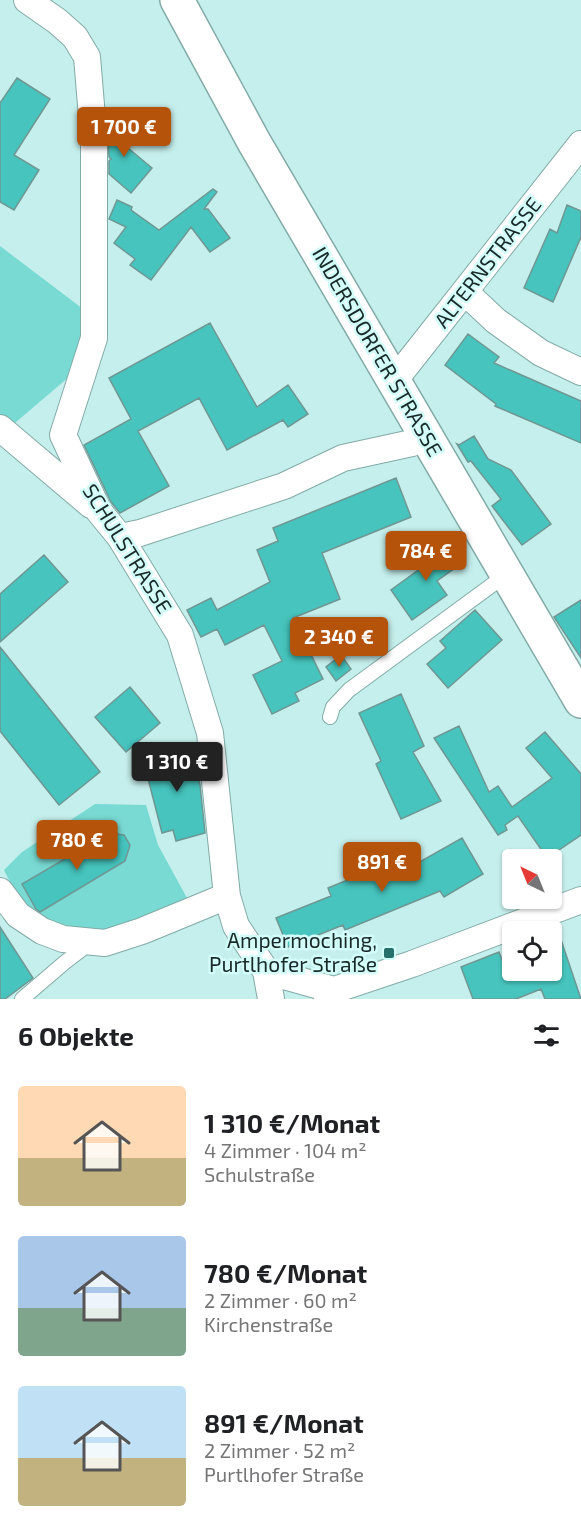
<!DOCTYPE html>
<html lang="de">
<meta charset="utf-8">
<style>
body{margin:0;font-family:"Exo 2",sans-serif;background:#f2f2f2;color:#202124;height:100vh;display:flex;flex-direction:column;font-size:22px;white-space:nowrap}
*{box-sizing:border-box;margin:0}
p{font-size:20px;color:#757577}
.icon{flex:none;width:33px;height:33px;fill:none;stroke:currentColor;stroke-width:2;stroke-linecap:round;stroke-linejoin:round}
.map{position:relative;height:999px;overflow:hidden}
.drawer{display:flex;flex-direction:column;background:#fff;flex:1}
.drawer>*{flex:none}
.needle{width:39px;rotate:317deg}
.tools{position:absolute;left:502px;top:849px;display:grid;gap:12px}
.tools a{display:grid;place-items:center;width:60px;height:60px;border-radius:6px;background:#fff;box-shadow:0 2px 4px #0004;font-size:30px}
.price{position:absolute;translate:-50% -51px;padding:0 14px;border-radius:6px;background:#b45309;color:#fff;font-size:20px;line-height:39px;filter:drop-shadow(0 2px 3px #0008)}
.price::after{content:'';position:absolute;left:50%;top:36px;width:18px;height:14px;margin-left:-9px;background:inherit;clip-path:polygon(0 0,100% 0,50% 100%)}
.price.active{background:#222;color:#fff}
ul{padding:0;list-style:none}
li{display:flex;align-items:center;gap:18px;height:150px;padding:0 18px}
li span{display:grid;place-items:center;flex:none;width:168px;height:120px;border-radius:6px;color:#555}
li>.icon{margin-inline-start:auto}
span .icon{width:72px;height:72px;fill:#fffc;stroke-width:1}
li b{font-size:26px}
h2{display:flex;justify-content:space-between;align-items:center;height:72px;padding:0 18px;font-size:26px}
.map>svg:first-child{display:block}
.green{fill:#79dad3}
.building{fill:#46c4bd;stroke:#6f9793;stroke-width:1.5}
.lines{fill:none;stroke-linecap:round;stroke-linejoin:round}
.service-casing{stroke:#82aba7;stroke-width:16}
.minor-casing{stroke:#82aba7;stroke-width:28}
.tertiary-casing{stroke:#82aba7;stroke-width:36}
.service{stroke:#fff;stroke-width:14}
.minor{stroke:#fff;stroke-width:26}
.tertiary{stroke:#fff;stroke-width:33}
.poi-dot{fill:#26706b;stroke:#d2fdf9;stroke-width:2}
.labels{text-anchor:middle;stroke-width:5;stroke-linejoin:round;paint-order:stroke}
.street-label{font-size:21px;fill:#192928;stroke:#d2fdf9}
.poi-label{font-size:21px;fill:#192928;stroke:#d2fdf9;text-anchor:end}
</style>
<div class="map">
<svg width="581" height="999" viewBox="0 0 581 999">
<rect width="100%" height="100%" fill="#c5efec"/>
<path class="green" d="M0,246L87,312L76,371L9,428L0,419Z
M95,804L146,805L158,845L187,898L180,905L89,935L25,913L4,870L22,852Z"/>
<path class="building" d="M17,78L50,99L14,155L39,170L14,210L0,202V103Z
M112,116L131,133L122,143L152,168L131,193L109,174V161L111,159L109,157L107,122Z
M213,189L217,192L204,209H208L230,238L210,252L191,227L151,280L130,265L135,259L114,243L126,227L109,219L117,200L132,207L131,210L159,230Z
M567,205L581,211V237L553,302L524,288L550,229L557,233Z
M210,323L257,407L288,385L308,414L288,427L283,420L227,450L199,398L138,431L169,486L120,513L111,502L84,445L131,419L109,378Z
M468,334L499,357L494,363L581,401V443L495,406L496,404L445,365Z
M474,436L488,459L511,470L551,524L522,545L492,506L501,499L471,461L468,462L457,444L459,445Z
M396,478L411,517L322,553L340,599L293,618L323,679L295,693L299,701L272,714L253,675L282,661L264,625L225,645L217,629L201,637L187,610L211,598L217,610L270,582L257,550L278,541L273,528Z
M442,542L459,565L437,581L447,595L412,620L391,590L421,568L416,561Z
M44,555L68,582L0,642V594Z
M581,600V658L554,617Z
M475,610L502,640L448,688L427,664L446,648L440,641Z
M0,647L100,772L59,805L0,731Z
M341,655L351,669L336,681L326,667Z
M130,687L160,723L126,752L95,717Z
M401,694L424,746L413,752L441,801L401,819L376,764L381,761L359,713Z
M459,726L489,792L498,786L512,807L552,778L526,748L545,732L581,774V835L547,858L518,816L505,825L507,830L498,835L434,738Z
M190,746L200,785L205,833L176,841L173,830L162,833L143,759Z
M109,833L124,835L130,845L125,861L40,912L36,909L22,884Z
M462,838L483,874L444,897L440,891L345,930L343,925L288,947L276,918L331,896L328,888L397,860L402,872Z
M556,925L581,999H545L541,989L516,999H473L461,967L499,952L506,970H552V927Z
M0,927L33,978L5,999H0Z"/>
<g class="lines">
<g class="service-casing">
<path id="service" d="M330,717L333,707L349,690L507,574
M22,999L64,963L90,943"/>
</g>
<g class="minor-casing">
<path id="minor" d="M27,0L57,21L75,37L87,57L94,141V338L63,435L98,510L120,537L180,635L210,733L227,896L236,926L266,971L271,999
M465,292L496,321L541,353L581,372
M394,381L581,144
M0,428L91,505
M120,537L140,533L284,486L343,458L412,443L426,437
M0,891L18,915L42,931L63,939L105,943L142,931L227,896
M266,971L334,990
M327,999L334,990L412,964L581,900"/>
</g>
<g class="tertiary-casing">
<path id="tertiary" d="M177,0L254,142L581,701"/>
</g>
<use href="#service" class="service"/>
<use href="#minor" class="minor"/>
<use href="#tertiary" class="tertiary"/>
</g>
<rect class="poi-dot" x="383" y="947" width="12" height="12" rx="3"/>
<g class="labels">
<g class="street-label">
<text transform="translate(488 263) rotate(-52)" y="7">ALTERNSTRASSE</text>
<text transform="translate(377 352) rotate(60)" y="7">INDERSDORFER STRASSE</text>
<text transform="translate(127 549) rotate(58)" y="7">SCHULSTRASSE</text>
</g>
<g class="poi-label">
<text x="377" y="948">Ampermoching,<tspan x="377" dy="24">Purtlhofer Straße</tspan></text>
</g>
</g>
</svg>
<div class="tools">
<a><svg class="needle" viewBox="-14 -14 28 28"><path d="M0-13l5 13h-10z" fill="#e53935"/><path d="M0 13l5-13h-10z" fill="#757577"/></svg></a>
<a><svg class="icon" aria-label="locate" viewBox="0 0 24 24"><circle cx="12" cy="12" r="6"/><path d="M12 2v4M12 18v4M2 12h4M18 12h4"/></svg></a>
</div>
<b class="price" style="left:124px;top:158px">1 700 €</b>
<b class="price" style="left:426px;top:582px">784 €</b>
<b class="price" style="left:339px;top:668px">2 340 €</b>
<b class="price active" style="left:177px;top:793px">1 310 €</b>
<b class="price" style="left:77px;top:871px">780 €</b>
<b class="price" style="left:382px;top:893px">891 €</b>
</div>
<section class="drawer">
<h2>6 Objekte<svg class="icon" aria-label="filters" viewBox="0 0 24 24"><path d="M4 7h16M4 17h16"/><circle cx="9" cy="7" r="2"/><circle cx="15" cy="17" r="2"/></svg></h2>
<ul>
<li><span style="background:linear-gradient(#ffd9b3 60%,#c2b280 0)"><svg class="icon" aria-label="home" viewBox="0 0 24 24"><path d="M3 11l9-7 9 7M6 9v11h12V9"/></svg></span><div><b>1 310 €/Monat</b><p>4 Zimmer · 104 m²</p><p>Schulstraße</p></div></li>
<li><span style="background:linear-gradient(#a9c7e8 60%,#7fa58c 0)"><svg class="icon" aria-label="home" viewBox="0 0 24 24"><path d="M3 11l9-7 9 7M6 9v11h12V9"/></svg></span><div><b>780 €/Monat</b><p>2 Zimmer · 60 m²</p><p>Kirchenstraße</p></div></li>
<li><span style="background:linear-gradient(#bfe0f5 60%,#c2b280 0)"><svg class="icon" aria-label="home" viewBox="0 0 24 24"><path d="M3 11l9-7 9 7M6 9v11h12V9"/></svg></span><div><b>891 €/Monat</b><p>2 Zimmer · 52 m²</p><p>Purtlhofer Straße</p></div></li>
</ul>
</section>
